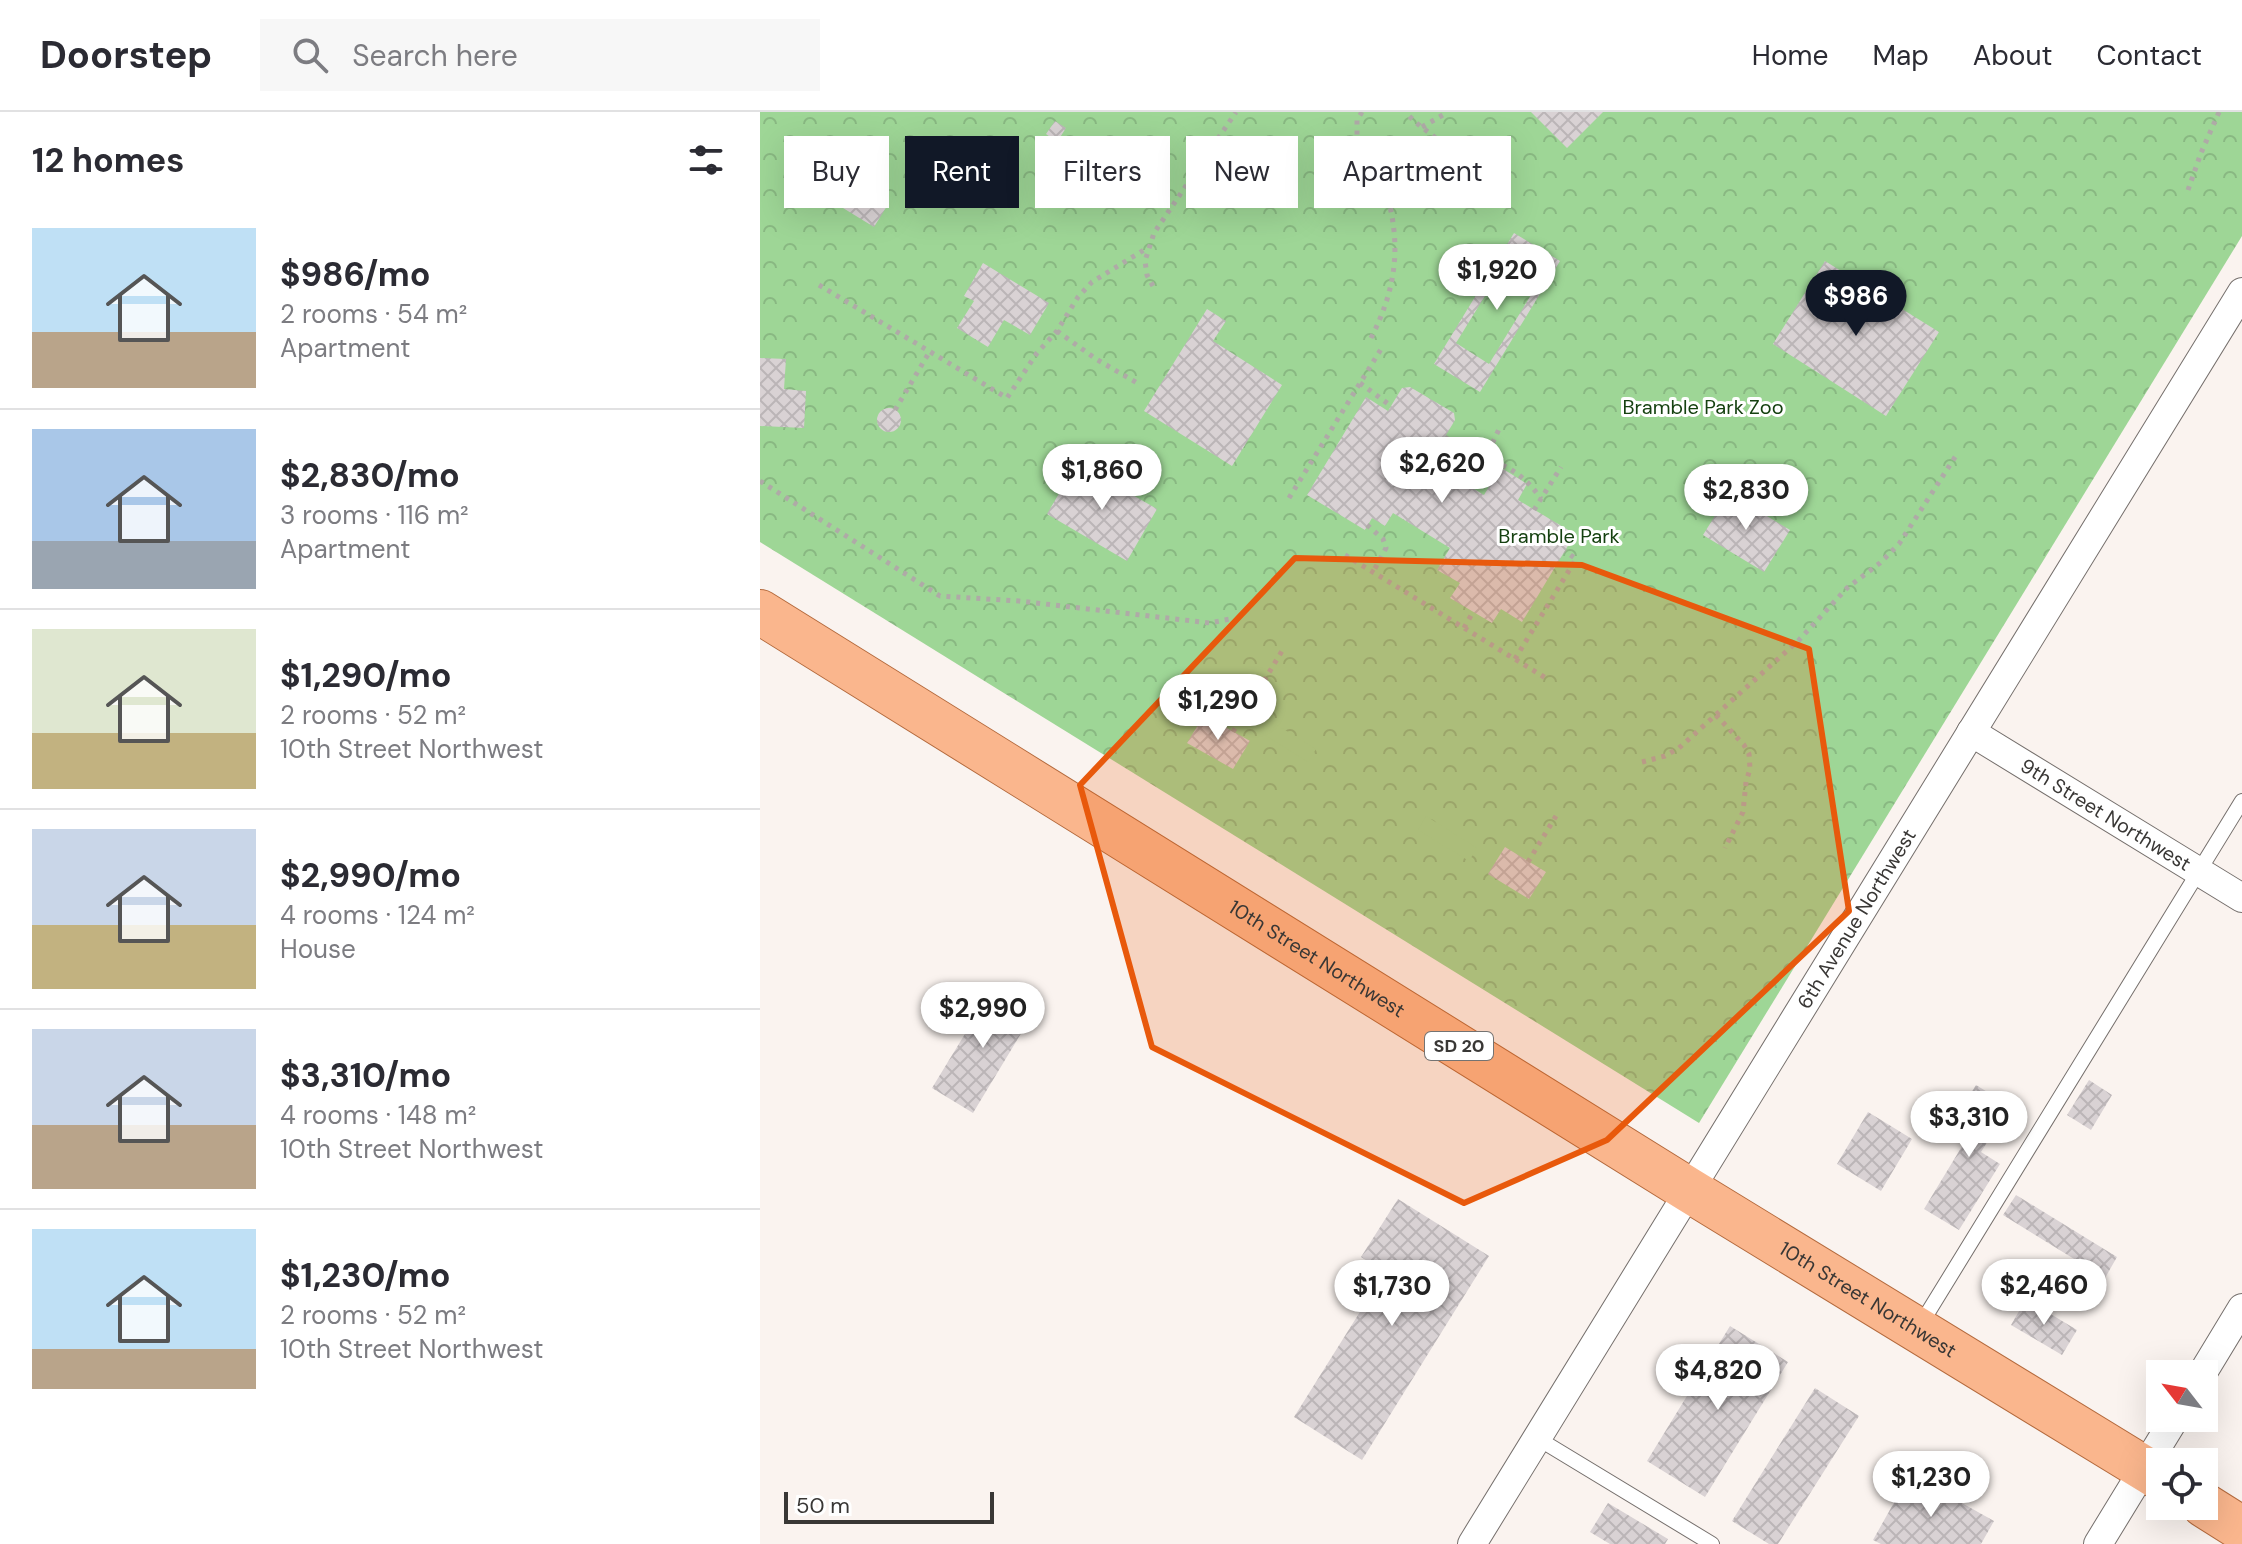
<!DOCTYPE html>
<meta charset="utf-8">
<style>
body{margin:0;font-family:"DM Sans",sans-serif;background:#f7f7f7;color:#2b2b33;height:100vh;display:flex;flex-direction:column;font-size:30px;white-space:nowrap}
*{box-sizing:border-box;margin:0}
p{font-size:26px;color:#7c7c81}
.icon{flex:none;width:44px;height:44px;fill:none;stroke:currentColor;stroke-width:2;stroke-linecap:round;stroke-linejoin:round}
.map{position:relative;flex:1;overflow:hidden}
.drawer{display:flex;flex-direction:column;background:#fff;width:760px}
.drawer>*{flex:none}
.banner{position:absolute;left:24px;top:24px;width:760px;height:72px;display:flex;gap:16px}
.needle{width:52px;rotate:301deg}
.tools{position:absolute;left:1386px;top:1248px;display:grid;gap:16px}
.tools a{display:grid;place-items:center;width:72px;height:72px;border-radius:0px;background:#fff;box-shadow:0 8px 32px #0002;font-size:40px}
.scale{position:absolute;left:24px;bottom:20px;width:210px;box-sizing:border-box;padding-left:8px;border:4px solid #393735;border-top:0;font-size:22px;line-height:28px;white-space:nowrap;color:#393735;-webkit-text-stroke:6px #fff;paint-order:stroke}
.price{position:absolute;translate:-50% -68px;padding:0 18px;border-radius:28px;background:#fff;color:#222;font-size:26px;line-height:52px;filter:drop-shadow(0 2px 4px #0008)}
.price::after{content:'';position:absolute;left:50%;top:48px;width:24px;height:18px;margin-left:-12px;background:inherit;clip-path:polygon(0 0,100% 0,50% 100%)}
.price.active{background:#111827;color:#fff}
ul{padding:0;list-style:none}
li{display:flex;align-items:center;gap:24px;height:200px;padding:0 32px}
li+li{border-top:2px solid #e1e1e2}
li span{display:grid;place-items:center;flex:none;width:224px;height:160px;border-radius:0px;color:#555}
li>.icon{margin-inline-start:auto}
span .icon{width:96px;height:96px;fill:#fffc;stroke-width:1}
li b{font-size:34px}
h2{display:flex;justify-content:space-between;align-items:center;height:96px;padding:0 32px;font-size:34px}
.tag{padding:0 28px;border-radius:0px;background:#fff;box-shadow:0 8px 32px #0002;font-size:28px;line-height:72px}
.tag.active{background:#111827;color:#fff}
header{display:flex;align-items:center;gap:48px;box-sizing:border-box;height:112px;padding:0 40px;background:#fff;border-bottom:2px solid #e1e1e2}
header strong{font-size:38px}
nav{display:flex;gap:44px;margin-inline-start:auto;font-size:28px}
.search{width:560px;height:72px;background:#f7f7f7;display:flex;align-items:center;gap:20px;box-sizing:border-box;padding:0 28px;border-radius:0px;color:#7c7c81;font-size:30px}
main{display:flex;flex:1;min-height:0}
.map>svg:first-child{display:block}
.park{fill:url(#park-crowns)}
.garden{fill:#9ed696}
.building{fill:url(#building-cross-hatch);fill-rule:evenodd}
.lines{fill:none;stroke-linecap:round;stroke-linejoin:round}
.lane-casing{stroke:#756f6c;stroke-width:16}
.street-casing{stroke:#756f6c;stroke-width:30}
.primary-casing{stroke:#b46a3d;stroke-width:46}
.path{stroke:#afaaa7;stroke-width:5;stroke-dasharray:4 6;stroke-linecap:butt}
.lane{stroke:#fff;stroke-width:14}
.street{stroke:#fff;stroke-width:28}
.primary{stroke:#fab68d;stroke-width:44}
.marked{fill:#e8590c;fill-opacity:0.2;stroke:#e8590c;stroke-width:6;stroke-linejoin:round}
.labels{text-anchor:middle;stroke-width:6;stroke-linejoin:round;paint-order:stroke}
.shield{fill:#fff;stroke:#747372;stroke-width:2}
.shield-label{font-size:18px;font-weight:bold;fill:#393735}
.park-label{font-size:20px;fill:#154110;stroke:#fff}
.street-label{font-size:20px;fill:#393735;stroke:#fff}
</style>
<header>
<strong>Doorstep</strong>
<div class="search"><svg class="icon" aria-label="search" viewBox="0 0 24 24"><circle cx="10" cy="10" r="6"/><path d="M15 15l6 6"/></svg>Search here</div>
<nav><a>Home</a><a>Map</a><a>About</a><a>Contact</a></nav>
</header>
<main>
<section class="drawer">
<h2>12 homes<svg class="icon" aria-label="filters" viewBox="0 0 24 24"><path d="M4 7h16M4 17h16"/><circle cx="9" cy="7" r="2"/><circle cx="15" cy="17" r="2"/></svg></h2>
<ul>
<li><span style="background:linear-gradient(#bfe0f5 65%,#b9a48a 0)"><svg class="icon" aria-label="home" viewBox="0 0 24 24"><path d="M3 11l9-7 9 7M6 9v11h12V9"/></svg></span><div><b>$986/mo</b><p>2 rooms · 54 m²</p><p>Apartment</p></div></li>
<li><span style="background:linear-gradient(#a9c7e8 70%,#9aa5b1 0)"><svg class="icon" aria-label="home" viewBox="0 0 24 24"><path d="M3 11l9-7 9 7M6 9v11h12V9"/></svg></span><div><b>$2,830/mo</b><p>3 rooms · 116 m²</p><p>Apartment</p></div></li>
<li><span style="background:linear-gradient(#dfe7d0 65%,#c2b280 0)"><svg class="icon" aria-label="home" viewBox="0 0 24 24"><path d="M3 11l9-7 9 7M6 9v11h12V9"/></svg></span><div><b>$1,290/mo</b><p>2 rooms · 52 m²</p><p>10th Street Northwest</p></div></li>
<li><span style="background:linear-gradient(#c9d6e8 60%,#c2b280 0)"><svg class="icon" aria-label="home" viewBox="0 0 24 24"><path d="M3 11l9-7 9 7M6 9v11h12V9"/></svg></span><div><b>$2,990/mo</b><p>4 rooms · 124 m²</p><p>House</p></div></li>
<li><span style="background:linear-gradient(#c9d6e8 60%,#b9a48a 0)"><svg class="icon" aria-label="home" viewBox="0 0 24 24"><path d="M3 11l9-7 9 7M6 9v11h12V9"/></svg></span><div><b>$3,310/mo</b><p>4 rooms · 148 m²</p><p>10th Street Northwest</p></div></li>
<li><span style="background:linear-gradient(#bfe0f5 75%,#b9a48a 0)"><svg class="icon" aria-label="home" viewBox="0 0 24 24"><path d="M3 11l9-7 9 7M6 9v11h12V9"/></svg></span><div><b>$1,230/mo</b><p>2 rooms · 52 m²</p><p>10th Street Northwest</p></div></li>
</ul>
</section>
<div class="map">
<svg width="1482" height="1432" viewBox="0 0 1482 1432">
<defs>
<pattern id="park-crowns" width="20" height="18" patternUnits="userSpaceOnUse" patternTransform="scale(2)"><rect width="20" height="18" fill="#9ed696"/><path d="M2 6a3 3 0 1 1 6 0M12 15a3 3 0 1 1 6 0" fill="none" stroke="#89b882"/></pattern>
<pattern id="building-cross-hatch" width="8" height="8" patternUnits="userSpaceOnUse" patternTransform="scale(2)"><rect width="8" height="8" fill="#d9d2d4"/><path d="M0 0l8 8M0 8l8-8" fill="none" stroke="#bbb5b7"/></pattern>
</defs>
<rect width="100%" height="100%" fill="#faf3ef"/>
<path class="park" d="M0,0H1482V124L939,1011L0,430Z"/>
<path class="garden" d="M504,605L556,637L548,650L497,618Z
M666,704L717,736L709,749L658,718Z"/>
<path class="building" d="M771,0H843L807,36Z
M295,9L306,16L297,30L286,22Z
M97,75L127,94L114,115L83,96Z
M754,121L800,149L720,280L674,252ZM757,132L790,152L729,252L696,231Z
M1065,149L1179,220L1126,304L1013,232Z
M223,151L289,191L270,223L244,208L228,235L197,216L214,189L204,184Z
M447,197L466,209L453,229L522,273L472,354L384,299Z
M0,246L26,247L24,277L46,279L44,316L0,314Z
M650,275L694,301L695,308L670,350L724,383L740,355L767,372L758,388L815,422L762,510L741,497L732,511L690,486L700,471L677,458L690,436L633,401L625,414L612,406L605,418L547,383L606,285L628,299L642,276Z
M117 308a12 12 0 1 1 24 0a12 12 0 1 1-24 0Z
M317,351L397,397L367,449L287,402Z
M969,381L1030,418L1004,460L943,423Z
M444,603L490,629L473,657L427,631Z
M745,735L786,760L769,787L728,762Z
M233,876L274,900L213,1001L172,976Z
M1329,968L1352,983L1331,1018L1307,1003Z
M1216,973L1250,994L1221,1040L1240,1052L1199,1118L1164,1097L1204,1031L1187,1020Z
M1108,1000L1152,1027L1121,1079L1077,1052Z
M1256,1083L1357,1145L1345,1166L1243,1103Z
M638,1087L729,1144L602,1348L534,1305L625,1160L601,1145Z
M1266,1187L1317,1218L1302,1243L1251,1213Z
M970,1214L1028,1250L945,1385L887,1349Z
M1055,1276L1099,1304L1018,1432H1009L972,1409Z
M1150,1362L1234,1409L1221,1432H1121L1113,1428Z
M848,1391L908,1427L905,1432H850L830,1420Z"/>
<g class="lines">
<g class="lane-casing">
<path id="lane" d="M1159,1215L1482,689
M777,1326L952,1432"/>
</g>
<g class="street-casing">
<g id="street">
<path id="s1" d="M1211,620L1482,786"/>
<path d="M1442,1262L1482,1196"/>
<path id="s2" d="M712,1432L1482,180"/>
<path d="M1338,1432L1415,1306"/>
</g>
</g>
<g class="primary-casing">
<g id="primary">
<path id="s3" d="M0,500L929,1078L1400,1366"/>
<path d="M1444,1393L1482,1417"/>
</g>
</g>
<path class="path" d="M602,0L597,8V26L586,58L593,71L608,79L625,76L639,64L671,55L681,46L685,36C674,21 657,15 646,0
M662,15L688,0
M304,28L411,95
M1428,78L1441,41L1459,0
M59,173L247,286L277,241L297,219L318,185L332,170L387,136
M393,174L387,163L385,149L394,121L476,0
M297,219L336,247L379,272
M611,226C637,175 642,131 625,76
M600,271L631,294
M135,298L170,239
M685,325L690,329L695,343C703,346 712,345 721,347C747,351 767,366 781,387
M0,369L180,484L259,489L450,511L470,507
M711,376L741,313
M529,386L623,234
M774,398L801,355
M607,413L623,427L626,436L613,460
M585,443L789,568
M704,516L713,500
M755,547L816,447L805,439
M956,603L984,633L989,642L990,657L986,670L983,700L965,736
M473,620L522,539
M882,650L905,644L919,636L1039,528L1087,476L1120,451L1139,432L1197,342
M768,750L796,704"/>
<use href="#lane" class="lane"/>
<use href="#street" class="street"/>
<use href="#primary" class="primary"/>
</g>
<path class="marked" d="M535,446L822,453L1049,537L1089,799L847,1028L704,1091L392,935L320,673Z"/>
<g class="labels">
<rect class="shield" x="665" y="920" width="68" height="28" rx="6"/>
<g class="shield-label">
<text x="699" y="940">SD 20</text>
</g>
<g class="park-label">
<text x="943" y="302">Bramble Park Zoo</text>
<text x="799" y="431">Bramble Park</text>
</g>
<g class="street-label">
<text dy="7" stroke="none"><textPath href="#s1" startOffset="158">9th Street Northwest</textPath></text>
<text dy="7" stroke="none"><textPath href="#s2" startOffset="734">6th Avenue Northwest</textPath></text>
<text dy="7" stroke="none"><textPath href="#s3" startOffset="656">10th Street Northwest</textPath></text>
<text dy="7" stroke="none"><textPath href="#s3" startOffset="1304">10th Street Northwest</textPath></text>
</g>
</g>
</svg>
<div class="tools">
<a><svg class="needle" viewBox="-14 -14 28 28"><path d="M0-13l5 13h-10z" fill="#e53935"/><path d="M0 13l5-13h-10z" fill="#7c7c81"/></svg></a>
<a><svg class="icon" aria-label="locate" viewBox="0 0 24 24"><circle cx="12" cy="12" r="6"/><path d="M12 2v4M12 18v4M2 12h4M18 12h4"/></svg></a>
</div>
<div class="scale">50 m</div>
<b class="price" style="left:737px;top:200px">$1,920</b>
<b class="price active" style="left:1096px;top:226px">$986</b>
<b class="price" style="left:682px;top:393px">$2,620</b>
<b class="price" style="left:342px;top:400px">$1,860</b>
<b class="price" style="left:986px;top:420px">$2,830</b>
<b class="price" style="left:458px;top:630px">$1,290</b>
<b class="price" style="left:223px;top:938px">$2,990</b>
<b class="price" style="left:1209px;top:1047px">$3,310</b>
<b class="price" style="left:1284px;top:1215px">$2,460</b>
<b class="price" style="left:632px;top:1216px">$1,730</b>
<b class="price" style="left:958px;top:1300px">$4,820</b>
<b class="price" style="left:1171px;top:1407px">$1,230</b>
<div class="banner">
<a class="tag">Buy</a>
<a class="tag active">Rent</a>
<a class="tag">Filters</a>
<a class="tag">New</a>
<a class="tag">Apartment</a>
</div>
</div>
</main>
